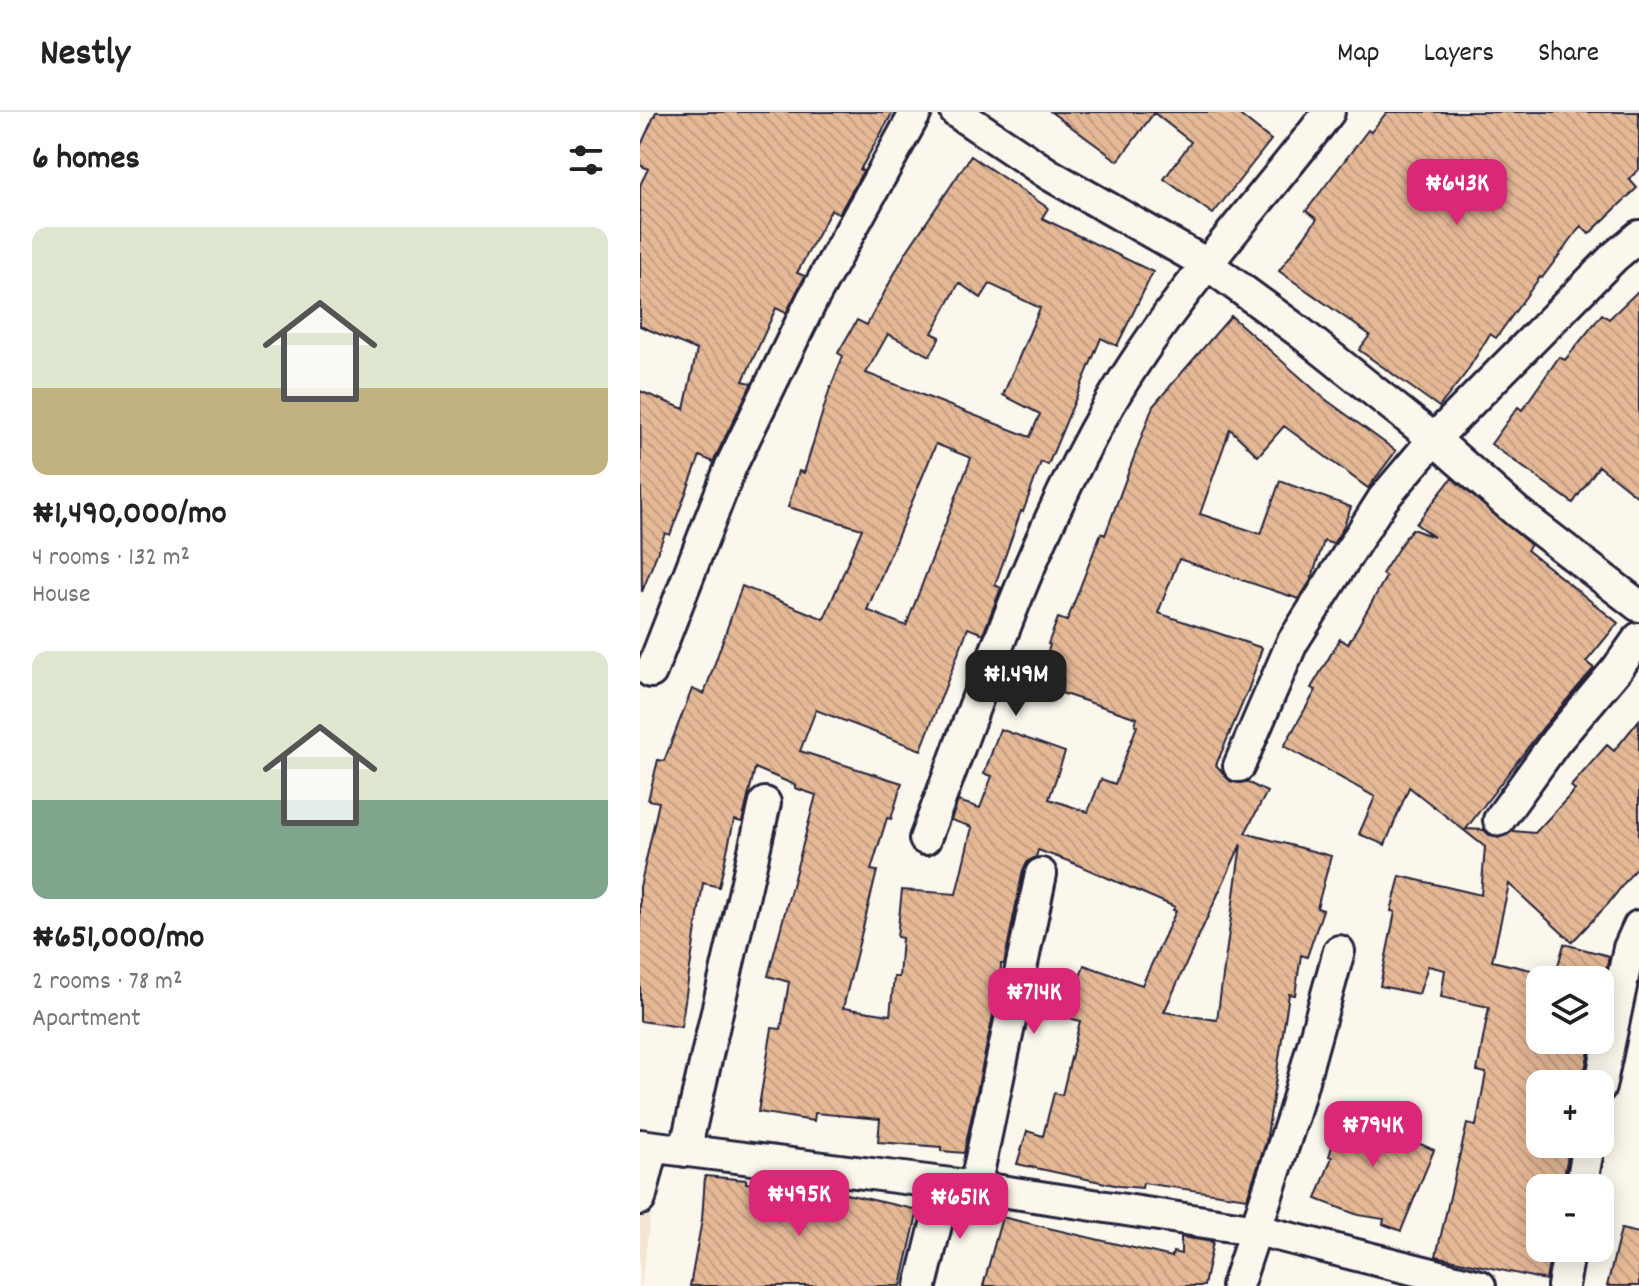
<!DOCTYPE html>
<meta charset="utf-8">
<style>
body{margin:0;font-family:Dekko,sans-serif;background:#f6f6f6;color:#222;height:100vh;display:flex;flex-direction:column;font-size:30px;white-space:nowrap}
*{box-sizing:border-box;margin:0}
p{font-size:26px;color:#767676}
.icon{flex:none;width:44px;height:44px;fill:none;stroke:currentColor;stroke-width:2;stroke-linecap:round;stroke-linejoin:round}
.map{position:relative;flex:1;overflow:hidden}
.details{display:flex;flex-direction:column;background:#fff;width:640px}
.details>*{flex:none}
.tools{position:absolute;left:886px;top:854px;display:grid;gap:16px}
.tools a{display:grid;place-items:center;width:88px;height:88px;border-radius:16px;background:#fff;box-shadow:0 4px 20px #0003;font-size:40px}
.price{position:absolute;translate:-50% -68px;padding:0 18px;border-radius:16px;background:#db2777;color:#fff;font-size:26px;line-height:52px;filter:drop-shadow(0 2px 4px #0008)}
.price::after{content:'';position:absolute;left:50%;top:48px;width:24px;height:18px;margin-left:-12px;background:inherit;clip-path:polygon(0 0,100% 0,50% 100%)}
.price.selected{background:#222;color:#fff}
ul{padding:0;list-style:none}
li{display:grid;align-content:center;gap:16px;height:424px;padding:0 32px}
li span{display:grid;place-items:center;height:248px;border-radius:16px;color:#555}
li>.icon{margin-inline-start:auto}
span .icon{width:144px;height:144px;fill:#fffc;stroke-width:1}
li b{font-size:34px}
h2{display:flex;justify-content:space-between;align-items:center;height:96px;padding:0 32px;font-size:34px}
header{display:flex;align-items:center;gap:48px;box-sizing:border-box;height:112px;padding:0 40px;background:#fff;border-bottom:2px solid #e0e0e0}
header strong{font-size:38px}
nav{display:flex;gap:44px;margin-inline-start:auto;font-size:28px}
main{display:flex;flex:1;min-height:0}
.map>svg:first-child{display:block}
.built{fill:#f4e4d2}
.building{fill:url(#building-back-hatch);stroke:#22223b;stroke-width:2;fill-rule:evenodd}
.lines{fill:none;stroke-linecap:round;stroke-linejoin:round}
.street-casing{stroke:#22223b;stroke-width:36}
.street{stroke:#fbf7ec;stroke-width:30}
</style>
<header>
<strong>Nestly</strong>
<nav><a>Map</a><a>Layers</a><a>Share</a></nav>
</header>
<main>
<section class="details">
<h2>6 homes<svg class="icon" aria-label="filters" viewBox="0 0 24 24"><path d="M4 7h16M4 17h16"/><circle cx="9" cy="7" r="2"/><circle cx="15" cy="17" r="2"/></svg></h2>
<ul>
<li><span style="background:linear-gradient(#dfe7d0 65%,#c2b280 0)"><svg class="icon" aria-label="home" viewBox="0 0 24 24"><path d="M3 11l9-7 9 7M6 9v11h12V9"/></svg></span><div><b>₦1,490,000/mo</b><p>4 rooms · 132 m²</p><p>House</p></div></li>
<li><span style="background:linear-gradient(#dfe7d0 60%,#7fa58c 0)"><svg class="icon" aria-label="home" viewBox="0 0 24 24"><path d="M3 11l9-7 9 7M6 9v11h12V9"/></svg></span><div><b>₦651,000/mo</b><p>2 rooms · 78 m²</p><p>Apartment</p></div></li>
</ul>
</section>
<div class="map">
<svg width="999" height="1174" viewBox="0 0 999 1174">
<defs>
<pattern id="building-back-hatch" width="6" height="6" patternUnits="userSpaceOnUse" patternTransform="scale(2)"><rect width="6" height="6" fill="#e5b896"/><path d="M-1 5l2 2M0 0l6 6M5-1l2 2" fill="none" stroke="#c49e82"/></pattern>
</defs>
<rect width="100%" height="100%" fill="#fbf7ec"/>
<filter id="ink" filterUnits="userSpaceOnUse"><feTurbulence type="fractalNoise" baseFrequency=".0125" numOctaves="2"/><feDisplacementMap in="SourceGraphic" scale="16" xChannelSelector="R" yChannelSelector="G"/><feConvolveMatrix kernelMatrix="1 2 1 2 8 2 1 2 1" color-interpolation-filters="sRGB"/></filter>
<g filter="url(#ink)">
<path class="built" d="M0,1022L21,1026L1,1174H0Z"/>
<path class="building" d="M16,0H253L220,58L223,59L199,102L191,98L157,161L165,164L146,201L136,196L103,269L111,271L110,275L73,350L60,344L30,423L25,421L2,480L0,279L44,297L57,238L0,214V73L8,57L0,53V35Z
M411,0H596L631,28L573,102L524,67L551,30L514,1L478,49Z
M747,0H999V57L989,67L997,76L949,122L941,114L902,166L900,165L856,226L850,222L826,261L799,295L719,238L730,223L639,159L677,107L666,99L728,18L731,20Z
M331,44L408,96L402,106L513,160L477,234L461,226L408,353L401,350L383,400L381,399L355,473L361,476L343,522L328,516L281,638L176,598L160,639L262,671L251,707L247,706L231,758L237,759L203,896L250,903L254,865H259L262,826L257,825L262,778L316,782L332,715L311,708L318,689L340,696L352,664L344,662L360,617L425,640L409,687L448,700L461,667L475,672L497,614L495,613L497,606L397,573L410,533L408,532L418,506L427,509L461,421L465,423L513,294L591,204L685,287L756,339L728,376L644,314L618,344L590,317L560,402L621,422L640,369L711,395L703,416L693,432L684,429L671,468L659,487L539,447L518,501L622,536L609,576L576,653L591,670H607L627,680L605,721L691,744L677,796L683,798L667,845L661,843L655,883L649,882L626,1030L607,1086L503,1071L502,1076L479,1074L377,1052L387,1019L403,1024L414,981L422,983L440,909L426,905L444,853L502,873L536,799L533,798L535,795L431,750L398,738L396,745L388,749L383,758L364,852H361L360,870L324,1041L301,1039V1035L238,1030L240,1007L175,1001L174,1009L118,1000L132,916L141,917L149,870L128,864L176,683L155,676V673L115,656L102,710L94,708L79,775L63,771L41,915L0,909V775L19,690L8,688L18,648L24,649L52,577L64,582L102,474L184,507L222,417L148,395L159,359L164,361L189,279L203,244L198,241L217,208L227,213L265,142ZM319,171L341,186L350,172L400,196L363,283L400,302L390,325L226,261L248,222L290,244L300,225L292,221ZM296,332L331,346L266,514L227,498ZM601,732L577,908L524,900Z
M999,178V386L959,354L933,391L851,332L878,295L882,298L919,245L925,248L962,202L969,207Z
M812,366L891,433L887,438L978,511L946,550L954,556L902,617L826,717L844,718L849,723L858,726L873,719L895,721L935,678L931,674L967,633L974,639L999,608V752L968,792L932,830L869,772L852,849L900,860V928H924L950,934L942,972H900V1032H930L922,1076H900V1136H912L906,1168L796,1144L827,1012L836,1014L846,961L837,959L849,895L801,885L805,858L788,854L779,882L740,874L755,800L751,799L760,764L841,783L845,735L769,675L745,733L719,722L735,685L644,634L676,578L671,576L700,527L708,532L746,465L742,462L765,426L772,417L794,425L776,412Z
M924,832L969,844L964,868H914Z
M705,992L741,1003L738,1013L794,1038L761,1119L743,1112L744,1107L718,1103L676,1087L692,1045L689,1044Z
M65,1064L106,1068V1071L177,1083L196,1085L197,1080L278,1098L261,1174H50L62,1108Z
M362,1105L532,1145L533,1140L541,1142V1125L573,1130L564,1174H343Z
M981,1117L999,1121V1174H967Z"/>
<g class="lines">
<g class="street-casing">
<path id="street" d="M316,0L410,63L567,152L661,221L794,327L877,400L999,494
M11,560L91,354L172,188L276,0
M599,654L652,531L743,387L794,327L974,145L999,124
M859,708L916,629L977,557L999,526
M285,727C341,580 391,427 470,291C531,186 616,96 689,0
M960,975L989,836L999,814
M0,1033L335,1075L617,1118L840,1174
M45,1039L125,691
M335,1075L401,762
M941,1076L949,1032
M0,1087L13,1035
M281,1174L306,1072
M597,1174L654,1001L699,839
M923,1174L930,1136"/>
</g>
<use href="#street" class="street"/>
</g>
</g>
</svg>
<div class="tools">
<a><svg class="icon" aria-label="layers" viewBox="0 0 24 24"><path d="M12 4l9 5-9 5-9-5zM3 14l9 5 9-5"/></svg></a>
<a>+</a>
<a>−</a>
</div>
<b class="price" style="left:817px;top:115px">₦643K</b>
<b class="price selected" style="left:376px;top:606px">₦1.49M</b>
<b class="price" style="left:394px;top:924px">₦714K</b>
<b class="price" style="left:733px;top:1057px">₦794K</b>
<b class="price" style="left:159px;top:1126px">₦495K</b>
<b class="price" style="left:320px;top:1129px">₦651K</b>
</div>
</main>
